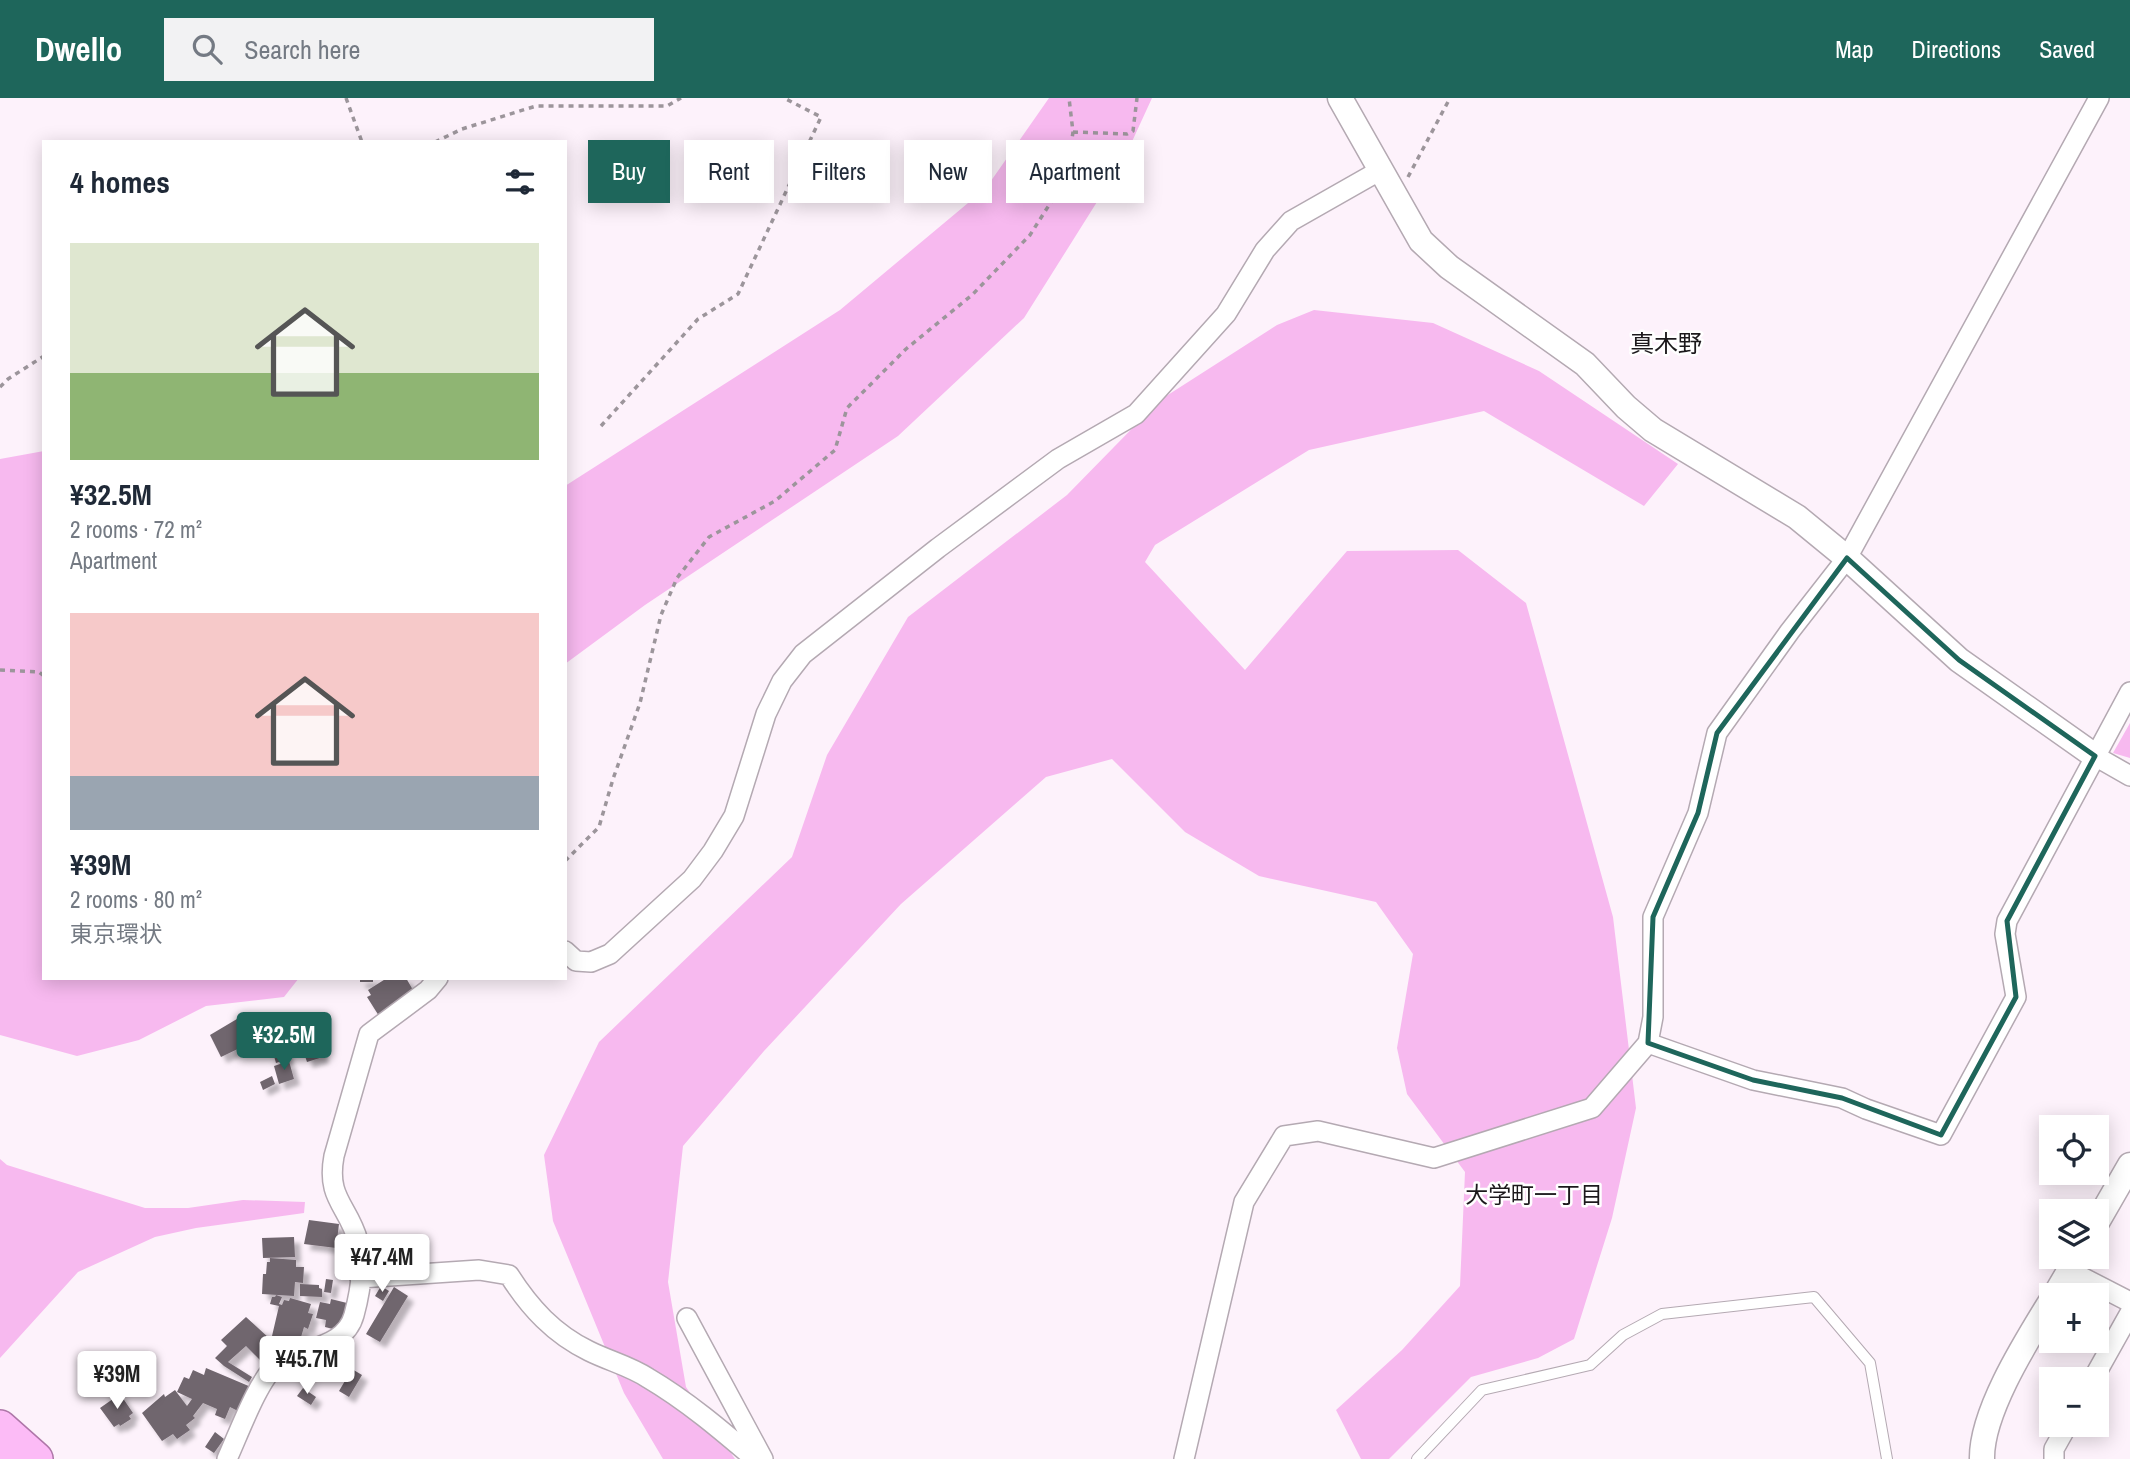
<!DOCTYPE html>
<meta charset="utf-8">
<style>
body{margin:0;font-family:"Archivo Narrow","Noto Sans JP",sans-serif;background:#f2f2f3;color:#1f2937;height:100vh;display:flex;flex-direction:column;font-size:26px;white-space:nowrap}
*{box-sizing:border-box;margin:0}
p{font-size:23px;color:#747a83}
.icon{flex:none;width:38px;height:38px;fill:none;stroke:currentColor;stroke-width:2;stroke-linecap:round;stroke-linejoin:round}
.map{position:relative;flex:1;overflow:hidden}
.panel{position:absolute;left:42px;top:42px;width:525px;height:840px;display:flex;flex-direction:column;background:#fff;border-radius:0px;box-shadow:0 4px 18px #0003}
.panel>*{flex:none}
.hud{position:absolute;left:588px;top:42px;width:665px;height:63px;display:flex;gap:14px}
.controls{position:absolute;left:2039px;top:1017px;display:grid;gap:14px}
.controls a{display:grid;place-items:center;width:70px;height:70px;border-radius:0px;background:#fff;box-shadow:0 4px 18px #0003;font-size:35px}
.price{position:absolute;translate:-50% -60px;padding:0 16px;border-radius:7px;background:#fff;color:#222;font-size:23px;line-height:46px;filter:drop-shadow(0 2px 4px #0008)}
.price::after{content:'';position:absolute;left:50%;top:42px;width:21px;height:16px;margin-left:-10px;background:inherit;clip-path:polygon(0 0,100% 0,50% 100%)}
.price.on{background:#1e665b;color:#fff}
ul{padding:0;list-style:none}
li{display:grid;align-content:center;gap:14px;height:371px;padding:0 28px}
li span{display:grid;place-items:center;height:217px;border-radius:0px;color:#555}
li>.icon{margin-inline-start:auto}
span .icon{width:126px;height:126px;fill:#fffc;stroke-width:1}
li b{font-size:30px}
h2{display:flex;justify-content:space-between;align-items:center;height:84px;padding:0 28px;font-size:30px}
.tag{padding:0 24px;border-radius:0px;background:#fff;box-shadow:0 4px 18px #0003;font-size:24px;line-height:63px}
.tag.on{background:#1e665b;color:#fff}
header{display:flex;align-items:center;gap:42px;box-sizing:border-box;height:98px;padding:0 35px;background:#1e665b;color:#fff}
header strong{font-size:33px}
nav{display:flex;gap:38px;margin-inline-start:auto;font-size:24px}
.search{width:490px;height:63px;background:#f2f2f3;display:flex;align-items:center;gap:18px;box-sizing:border-box;padding:0 24px;border-radius:0px;color:#747a83;font-size:26px}
.map>svg:first-child{display:block}
.green{fill:#f7b9ef}
.building{fill:#70666e;filter:url(#shadow)}
.lines{fill:none;stroke-linecap:round;stroke-linejoin:round}
.service-casing{stroke:#b4a9b2;stroke-width:12}
.minor-casing{stroke:#b4a9b2;stroke-width:22}
.tertiary-casing{stroke:#b4a9b2;stroke-width:27}
.trunk-casing{stroke:#ae77a8;stroke-width:36}
.path{stroke:#9c959b;stroke-width:3.5;stroke-dasharray:5 5;stroke-linecap:butt}
.service{stroke:#fff;stroke-width:10}
.minor{stroke:#fff;stroke-width:19}
.tertiary{stroke:#fff;stroke-width:24}
.trunk{stroke:#fcbbf6;stroke-width:33}
.marked{fill:none;stroke:#1e665b;stroke-width:5;stroke-linejoin:round}
.labels{text-anchor:middle;stroke-width:5;stroke-linejoin:round;paint-order:stroke}
.neighbourhood-label{font-size:23px;fill:#1c191c;stroke:#fff}
.quarter-label{font-size:24px;fill:#1c191c;stroke:#fff}
</style>
<header>
<strong>Dwello</strong>
<div class="search"><svg class="icon" aria-label="search" viewBox="0 0 24 24"><circle cx="10" cy="10" r="6"/><path d="M15 15l6 6"/></svg>Search here</div>
<nav><a>Map</a><a>Directions</a><a>Saved</a></nav>
</header>
<div class="map">
<svg width="2130" height="1361" viewBox="0 0 2130 1361">
<defs>
<filter id="shadow"><feDropShadow dx="6" dy="6" stdDeviation="2" flood-color="#0004"/></filter>
</defs>
<rect width="100%" height="100%" fill="#fdf2fb"/>
<path class="green" d="M1049,0H1152L1124,61L1024,220L898,338L645,507L565,566V388L840,212L986,90Z
M1314,212L1433,225L1539,273L1678,366L1644,408L1484,313L1309,352L1155,447L1145,464L1245,572L1347,453L1458,452L1526,505L1613,819L1636,1010L1612,1120L1574,1241L1538,1260L1471,1279L1389,1361H1361L1336,1312L1402,1252L1460,1188L1465,1074L1407,996L1397,950L1413,856L1376,804L1259,778L1185,734L1112,661L1046,679L901,806L764,953L683,1048L668,1184L686,1289L735,1361H663L624,1295L553,1123L544,1057L599,944L792,759L827,657L908,519L1067,397L1160,302L1277,227Z
M44,353V880H299L284,899L206,908L139,942L77,958L0,937V361Z
M2130,625V660L2113,655Z
M0,1061L7,1067L145,1110H188L243,1102L305,1104L304,1115L196,1130L155,1139L78,1174L0,1260Z"/>
<path class="building" d="M360,880H373V884H360Z
M387,880H406L413,892L379,918L367,899L371,897L368,892Z
M242,918L245,924L255,919L264,938L253,943L255,947L246,951L244,948L221,959L210,937Z
M274,919L278,928L269,932L264,924Z
M277,946L279,952L285,950L288,961L276,965L271,948Z
M320,948L323,959L307,964L303,952Z
M289,963L294,981L279,986L274,968Z
M272,978L275,986L263,992L260,984Z
M309,1122L339,1126L336,1150L304,1146Z
M294,1139L295,1159L263,1160L262,1140Z
M270,1160L296,1162V1169H304L303,1185L295,1184L294,1198L262,1196L263,1176H266L267,1164H270Z
M326,1181L333,1182L331,1195L324,1194Z
M300,1186L319,1187V1190L322,1191V1199L300,1198Z
M381,1188L389,1193L383,1203L375,1198Z
M394,1189L408,1198L380,1244L366,1236Z
M276,1197L282,1199L279,1206L282,1207L284,1202L289,1203L290,1200L311,1206L308,1215L313,1216L308,1231L304,1229L299,1246L272,1238L279,1208L270,1206L272,1199H275Z
M331,1201L347,1205L342,1228L337,1232L325,1229L326,1222L316,1220L320,1204L330,1206Z
M246,1219L281,1251L265,1267L246,1248L228,1264L252,1279L249,1284L224,1268L215,1260L227,1248L221,1242Z
M206,1270L251,1289L240,1314L230,1309L225,1321L215,1317L217,1311L203,1305L193,1318L195,1320L186,1327L190,1332L177,1341L173,1336L162,1343L142,1315L164,1296L165,1299L175,1292L187,1308L192,1301L177,1294L184,1279L189,1281L193,1272L204,1277Z
M352,1271L362,1277L349,1299L339,1293Z
M303,1290L316,1299L311,1307L297,1298Z
M120,1296L133,1315L129,1318L131,1321L120,1328L119,1326L114,1329L100,1310Z
M215,1334L224,1341L214,1355L205,1349Z"/>
<g class="lines">
<g class="service-casing">
<path id="service" d="M1417,1361L1482,1292L1590,1267L1623,1237L1662,1216L1814,1199L1870,1265L1887,1361"/>
</g>
<g class="minor-casing">
<path id="minor" d="M2099,0L1847,460L1790,533L1717,635L1698,715L1653,819V919L1648,945L1753,982L1842,1000L1866,1011L1941,1037L2016,899L2005,836L2007,823L2130,594
M2095,658L2130,678
M565,853L576,863L591,864L610,856L692,781L713,753L734,718L766,616L782,583L803,556L938,450L1058,361L1136,316L1226,216L1265,152L1291,123L1379,73
M2070,1173L2130,1204
M360,1180L479,1172L509,1177C530,1210 554,1236 589,1253C609,1263 630,1268 648,1280C687,1303 721,1332 755,1361
M687,1220L763,1361
M2093,1281L2130,1215
M227,1361C237,1340 259,1279 277,1267C301,1249 345,1251 354,1217C360,1195 365,1166 358,1143C348,1107 326,1101 334,1058L369,936L428,892L438,880
M1184,1361L1244,1104L1284,1038L1318,1033L1434,1060L1592,1010L1648,945
M2054,1361V1351L2068,1326"/>
</g>
<g class="tertiary-casing">
<path id="tertiary" d="M1340,0L1421,143L1449,169L1585,266L1626,309L1653,332L1797,419L1847,460L1959,562L2095,658
M2096,1126L2130,1067
M2055,1197L2078,1158
M1982,1361C1981,1314 2027,1242 2051,1203"/>
</g>
<g class="trunk-casing">
<path id="trunk" d="M0,1329L36,1361
M0,1361H1"/>
</g>
<path class="path" d="M346,0L362,44
M1073,34L1127,36L1133,33L1137,0
M435,44L462,31L536,8H667L681,0
M1408,79L1450,0
M0,289L8,281L44,258
M601,328L698,221L738,196L821,19L784,0
M0,572L39,574L44,578
M565,763L599,729L613,681L640,605L661,517L677,480L709,439L775,403L835,352L847,310L906,251L972,197L1030,137L1051,104L1069,61L1073,34L1069,0"/>
<use href="#service" class="service"/>
<use href="#minor" class="minor"/>
<use href="#tertiary" class="tertiary"/>
<use href="#trunk" class="trunk"/>
</g>
<path class="marked" d="M1847,460L1959,562L2095,658L2007,823L2016,899L1941,1037L1842,1000L1753,982L1648,945L1653,819L1698,715L1717,635Z"/>
<g class="labels">
<g class="neighbourhood-label">
<text x="1534" y="1105">大学町一丁目</text>
</g>
<g class="quarter-label">
<text x="1666" y="254">真木野</text>
</g>
</g>
</svg>
<div class="controls">
<a><svg class="icon" aria-label="locate" viewBox="0 0 24 24"><circle cx="12" cy="12" r="6"/><path d="M12 2v4M12 18v4M2 12h4M18 12h4"/></svg></a>
<a><svg class="icon" aria-label="layers" viewBox="0 0 24 24"><path d="M12 4l9 5-9 5-9-5zM3 14l9 5 9-5"/></svg></a>
<a>+</a>
<a>−</a>
</div>
<b class="price on" style="left:284px;top:974px">¥32.5M</b>
<b class="price" style="left:382px;top:1196px">¥47.4M</b>
<b class="price" style="left:307px;top:1298px">¥45.7M</b>
<b class="price" style="left:117px;top:1313px">¥39M</b>
<div class="hud">
<a class="tag on">Buy</a>
<a class="tag">Rent</a>
<a class="tag">Filters</a>
<a class="tag">New</a>
<a class="tag">Apartment</a>
</div>
<section class="panel">
<h2>4 homes<svg class="icon" aria-label="filters" viewBox="0 0 24 24"><path d="M4 7h16M4 17h16"/><circle cx="9" cy="7" r="2"/><circle cx="15" cy="17" r="2"/></svg></h2>
<ul>
<li><span style="background:linear-gradient(#dfe7d0 60%,#8fb573 0)"><svg class="icon" aria-label="home" viewBox="0 0 24 24"><path d="M3 11l9-7 9 7M6 9v11h12V9"/></svg></span><div><b>¥32.5M</b><p>2 rooms · 72 m²</p><p>Apartment</p></div></li>
<li><span style="background:linear-gradient(#f6c9c9 75%,#9aa5b1 0)"><svg class="icon" aria-label="home" viewBox="0 0 24 24"><path d="M3 11l9-7 9 7M6 9v11h12V9"/></svg></span><div><b>¥39M</b><p>2 rooms · 80 m²</p><p>東京環状</p></div></li>
</ul>
</section>
</div>
